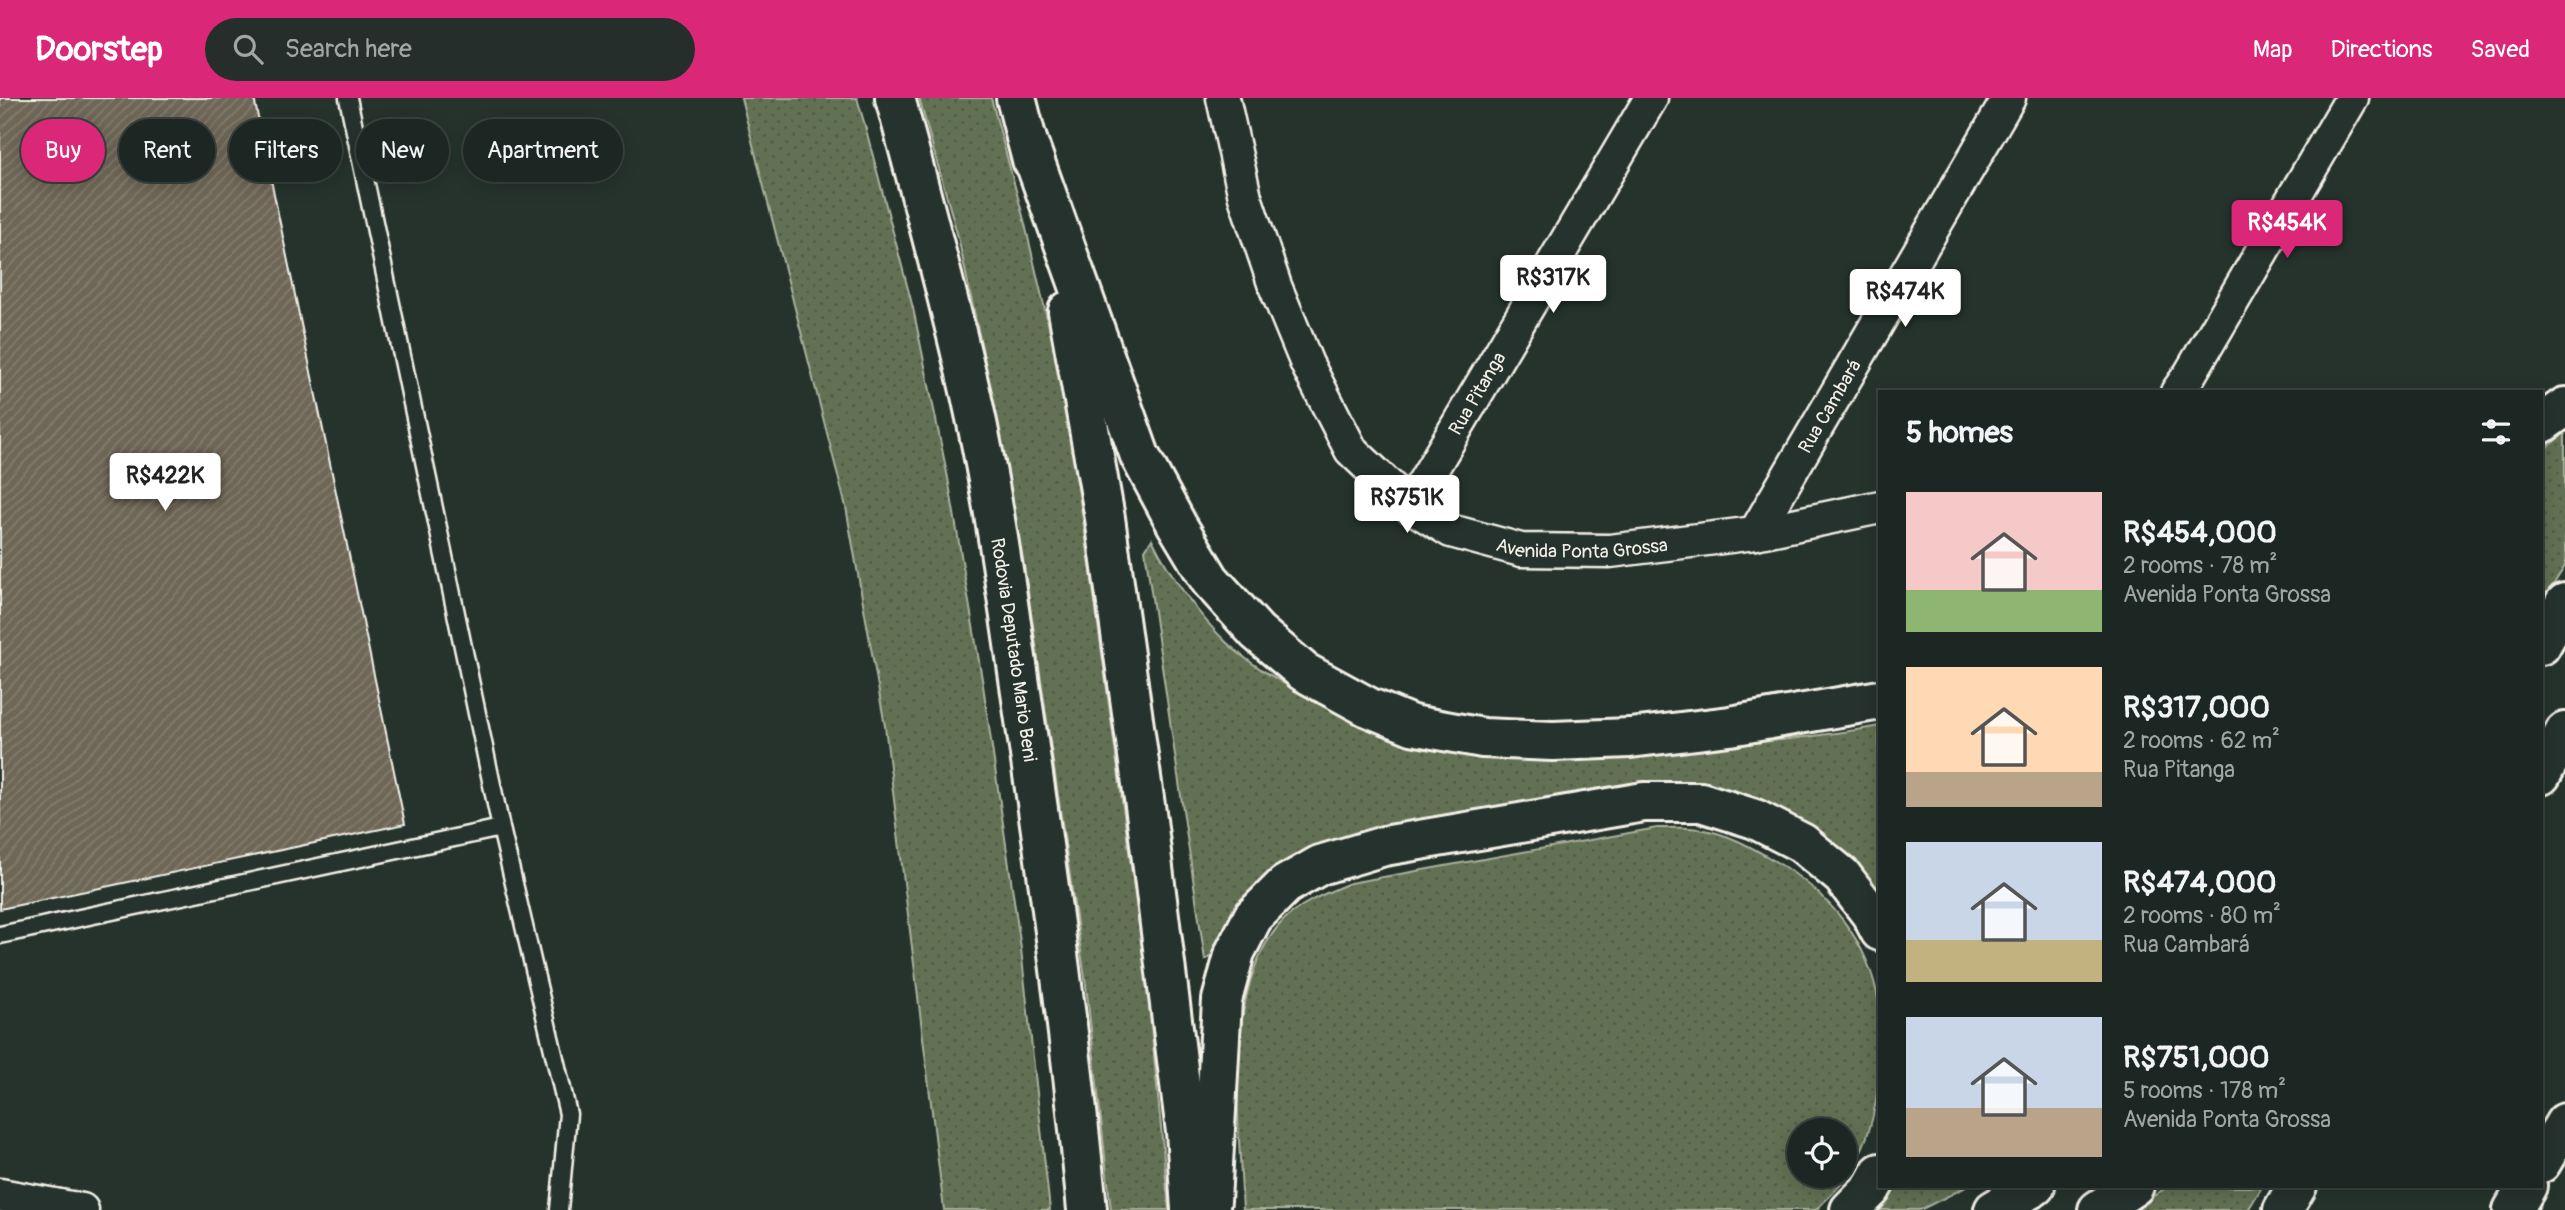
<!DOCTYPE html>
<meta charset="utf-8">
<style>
body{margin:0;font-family:Pangolin,sans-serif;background:#252e2a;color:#f1f3f6;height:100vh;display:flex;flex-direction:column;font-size:26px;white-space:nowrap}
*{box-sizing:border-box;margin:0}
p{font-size:23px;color:#a0a5a5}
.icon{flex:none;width:38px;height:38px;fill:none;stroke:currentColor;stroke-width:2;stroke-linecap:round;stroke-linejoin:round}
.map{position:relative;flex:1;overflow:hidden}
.details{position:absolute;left:1878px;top:292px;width:665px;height:798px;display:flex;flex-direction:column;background:#1c2622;border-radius:0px;box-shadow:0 4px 18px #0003,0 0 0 2px #3a4340}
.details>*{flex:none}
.hud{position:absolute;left:21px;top:21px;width:665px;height:63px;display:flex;gap:14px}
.tools{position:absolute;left:1787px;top:1020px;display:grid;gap:14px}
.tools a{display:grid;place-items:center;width:70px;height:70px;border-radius:50%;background:#1c2622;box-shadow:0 4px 18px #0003,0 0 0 2px #3a4340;font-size:35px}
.price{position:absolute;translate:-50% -60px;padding:0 16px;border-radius:7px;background:#fff;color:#222;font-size:23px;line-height:46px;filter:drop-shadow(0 2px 4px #0008)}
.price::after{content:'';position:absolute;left:50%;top:42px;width:21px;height:16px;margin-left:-10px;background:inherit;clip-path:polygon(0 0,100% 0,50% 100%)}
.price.current{background:#db2777;color:#fff}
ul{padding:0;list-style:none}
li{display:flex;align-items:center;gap:21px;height:175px;padding:0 28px}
li span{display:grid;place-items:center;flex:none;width:196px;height:140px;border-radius:0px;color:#555}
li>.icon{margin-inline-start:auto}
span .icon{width:84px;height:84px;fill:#fffc;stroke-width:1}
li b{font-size:30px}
h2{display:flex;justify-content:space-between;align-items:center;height:84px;padding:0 28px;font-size:30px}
.tag{padding:0 24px;border-radius:32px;background:#1c2622;box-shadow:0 4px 18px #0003,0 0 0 2px #3a4340;font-size:24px;line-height:63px}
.tag.current{background:#db2777;color:#fff}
header{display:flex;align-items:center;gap:42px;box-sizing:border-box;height:98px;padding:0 35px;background:#db2777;color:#fff}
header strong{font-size:33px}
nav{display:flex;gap:38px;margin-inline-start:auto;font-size:24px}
.search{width:490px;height:63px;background:#252e2a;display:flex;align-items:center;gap:18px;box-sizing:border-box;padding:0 24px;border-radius:38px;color:#a0a5a5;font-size:26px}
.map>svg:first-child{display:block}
.green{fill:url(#green-dots);stroke:#abb19d;stroke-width:2;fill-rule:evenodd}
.building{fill:url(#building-hatch);stroke:#f4f1e8;stroke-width:2}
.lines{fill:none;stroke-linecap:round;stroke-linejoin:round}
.service-casing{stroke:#f4f1e8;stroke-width:21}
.minor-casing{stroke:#f4f1e8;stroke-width:37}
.tertiary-casing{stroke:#f4f1e8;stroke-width:44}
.trunk-casing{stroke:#f4f1e8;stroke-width:44}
.motorway-casing{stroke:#f4f1e8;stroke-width:44}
.service{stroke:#26332d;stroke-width:16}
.minor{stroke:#26332d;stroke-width:32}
.tertiary{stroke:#26332d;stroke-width:38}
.trunk{stroke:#26332d;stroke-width:38}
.motorway{stroke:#26332d;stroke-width:38}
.labels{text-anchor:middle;stroke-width:7;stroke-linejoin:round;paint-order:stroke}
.street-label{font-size:19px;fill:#f4f1e8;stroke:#26332d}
</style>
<header>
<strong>Doorstep</strong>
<div class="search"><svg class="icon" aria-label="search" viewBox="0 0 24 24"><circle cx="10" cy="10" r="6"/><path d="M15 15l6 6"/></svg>Search here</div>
<nav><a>Map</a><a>Directions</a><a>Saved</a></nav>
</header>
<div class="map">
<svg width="2565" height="1112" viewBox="0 0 2565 1112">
<defs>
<pattern id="green-dots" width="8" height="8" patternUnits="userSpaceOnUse" patternTransform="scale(1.75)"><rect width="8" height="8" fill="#627152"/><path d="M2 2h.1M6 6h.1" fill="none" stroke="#545a4b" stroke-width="1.8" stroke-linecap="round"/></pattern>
<pattern id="building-hatch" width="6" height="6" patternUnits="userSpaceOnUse" patternTransform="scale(1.75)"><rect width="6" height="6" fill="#6e6656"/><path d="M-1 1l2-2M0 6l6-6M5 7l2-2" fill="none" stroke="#837c6e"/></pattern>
</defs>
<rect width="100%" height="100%" fill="#26332d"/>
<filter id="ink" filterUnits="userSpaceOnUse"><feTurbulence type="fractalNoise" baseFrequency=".0143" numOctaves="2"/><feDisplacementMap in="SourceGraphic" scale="14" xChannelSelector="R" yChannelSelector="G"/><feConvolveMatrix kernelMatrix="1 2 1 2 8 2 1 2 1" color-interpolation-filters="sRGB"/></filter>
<g filter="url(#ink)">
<path class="green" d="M741,0H857L864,24L913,210L948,380L983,587L1021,851L1050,1112H944L885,628L846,409Z
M919,0H991L1024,122L1060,276L1089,460L1147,885L1169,1112H1111L1086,887L1024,467L991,292L958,139Z
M2565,335V468L2541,506V354Z
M1152,441C1169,476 1198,517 1226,544C1248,565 1275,580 1300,595C1326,610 1353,625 1381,635C1492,675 1607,663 1722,649C1774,642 1827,638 1879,628V795L1863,774L1830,742L1789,715L1737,693L1666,686L1264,782L1230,817L1216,855L1205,862L1145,452Z
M1657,730C1671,730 1686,729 1699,731C1726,735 1750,748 1773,762C1827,793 1870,843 1879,907C1881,921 1880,936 1880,949C1880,998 1872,1046 1842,1085C1834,1095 1824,1103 1816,1112H1243C1239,1030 1222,889 1281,825C1298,806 1326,795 1350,785ZM1799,1032H1844V1078H1799Z
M1889,1089H1966L1920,1112H1872Z
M2167,1089H2262L2248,1112H2133Z"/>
<path class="building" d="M0,0H254L405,726L0,811Z"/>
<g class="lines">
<g class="service-casing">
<path id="service" d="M348,0L501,730L568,1016L559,1112
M0,837L501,730"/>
</g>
<g class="minor-casing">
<g id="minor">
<path id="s1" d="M1223,0L1245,99L1275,188L1307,266L1351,352L1410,408L1451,433L1521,452L1610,453L1755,435L1880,409"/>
<path d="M2177,294L2190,276L2352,0"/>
<path id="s2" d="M1410,408L1651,0"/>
<path id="s3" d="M1755,435L2009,0"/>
<path d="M0,1097L82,1112"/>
</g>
</g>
<g class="tertiary-casing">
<path id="tertiary" d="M2541,1065L2565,1025
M2513,1112L2527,1088"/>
</g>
<g class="trunk-casing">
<path id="trunk" d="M2541,547L2565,505
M1994,1112L2035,1088
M2098,1112L2134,1088"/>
</g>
<g class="motorway-casing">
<g id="motorway">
<path id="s4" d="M895,0C922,99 948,197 971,297C995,404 1009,513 1025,622C1049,785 1072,948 1087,1112"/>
<path d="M1016,0L1032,62"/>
<path d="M1026,39L1140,358L1177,427L1210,482L1257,534L1304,574L1368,609L1412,627L1483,640L1553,643L1630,640L1730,628L1880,602"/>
<path d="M1068,213L1105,420L1147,722L1186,1034L1191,1112"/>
<path d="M2541,326L2565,309"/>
<path d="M2541,677L2565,634"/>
<path d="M1211,1103L1222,902L1235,854L1253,819L1285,787L1320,767L1384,748L1644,704H1701L1755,721L1802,745L1842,778L1871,816L1880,833"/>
<path d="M1850,1112L1871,1091L1880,1075"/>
<path d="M2283,1112L2297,1088"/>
</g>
</g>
<use href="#service" class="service"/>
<use href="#minor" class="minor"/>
<use href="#tertiary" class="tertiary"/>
<use href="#trunk" class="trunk"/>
<use href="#motorway" class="motorway"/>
</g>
</g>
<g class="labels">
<g class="street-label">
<text dy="7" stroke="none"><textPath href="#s2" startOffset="131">Rua Pitanga</textPath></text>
<text dy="7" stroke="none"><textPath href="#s3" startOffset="147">Rua Cambará</textPath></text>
<text dy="7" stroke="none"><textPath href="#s1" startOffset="639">Avenida Ponta Grossa</textPath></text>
<text dy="7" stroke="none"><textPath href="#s4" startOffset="565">Rodovia Deputado Mario Beni</textPath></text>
</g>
</g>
</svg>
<div class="tools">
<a><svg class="icon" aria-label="locate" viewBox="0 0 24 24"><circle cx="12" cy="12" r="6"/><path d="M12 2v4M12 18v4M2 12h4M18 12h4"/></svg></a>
</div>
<b class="price current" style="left:2287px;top:162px">R$454K</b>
<b class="price" style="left:1553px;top:217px">R$317K</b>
<b class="price" style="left:1905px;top:231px">R$474K</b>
<b class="price" style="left:165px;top:415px">R$422K</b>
<b class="price" style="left:1407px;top:437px">R$751K</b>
<div class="hud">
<a class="tag current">Buy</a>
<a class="tag">Rent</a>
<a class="tag">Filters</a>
<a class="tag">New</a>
<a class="tag">Apartment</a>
</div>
<section class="details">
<h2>5 homes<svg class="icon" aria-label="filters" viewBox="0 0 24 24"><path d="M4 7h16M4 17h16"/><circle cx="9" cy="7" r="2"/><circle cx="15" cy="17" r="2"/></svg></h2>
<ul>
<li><span style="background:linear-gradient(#f6c9c9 70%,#8fb573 0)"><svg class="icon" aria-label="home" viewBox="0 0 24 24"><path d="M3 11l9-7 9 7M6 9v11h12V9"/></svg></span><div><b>R$454,000</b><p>2 rooms · 78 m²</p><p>Avenida Ponta Grossa</p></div></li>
<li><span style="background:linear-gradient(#ffd9b3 75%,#b9a48a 0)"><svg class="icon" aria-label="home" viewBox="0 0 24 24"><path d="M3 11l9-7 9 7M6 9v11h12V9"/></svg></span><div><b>R$317,000</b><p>2 rooms · 62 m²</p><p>Rua Pitanga</p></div></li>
<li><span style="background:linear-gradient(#c9d6e8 70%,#c2b280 0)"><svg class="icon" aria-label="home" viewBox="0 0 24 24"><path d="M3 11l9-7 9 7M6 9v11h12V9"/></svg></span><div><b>R$474,000</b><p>2 rooms · 80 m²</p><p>Rua Cambará</p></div></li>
<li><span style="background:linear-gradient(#c9d6e8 65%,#b9a48a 0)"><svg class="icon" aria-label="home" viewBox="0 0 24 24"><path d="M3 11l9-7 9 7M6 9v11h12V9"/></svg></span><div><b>R$751,000</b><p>5 rooms · 178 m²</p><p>Avenida Ponta Grossa</p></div></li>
</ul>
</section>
</div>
